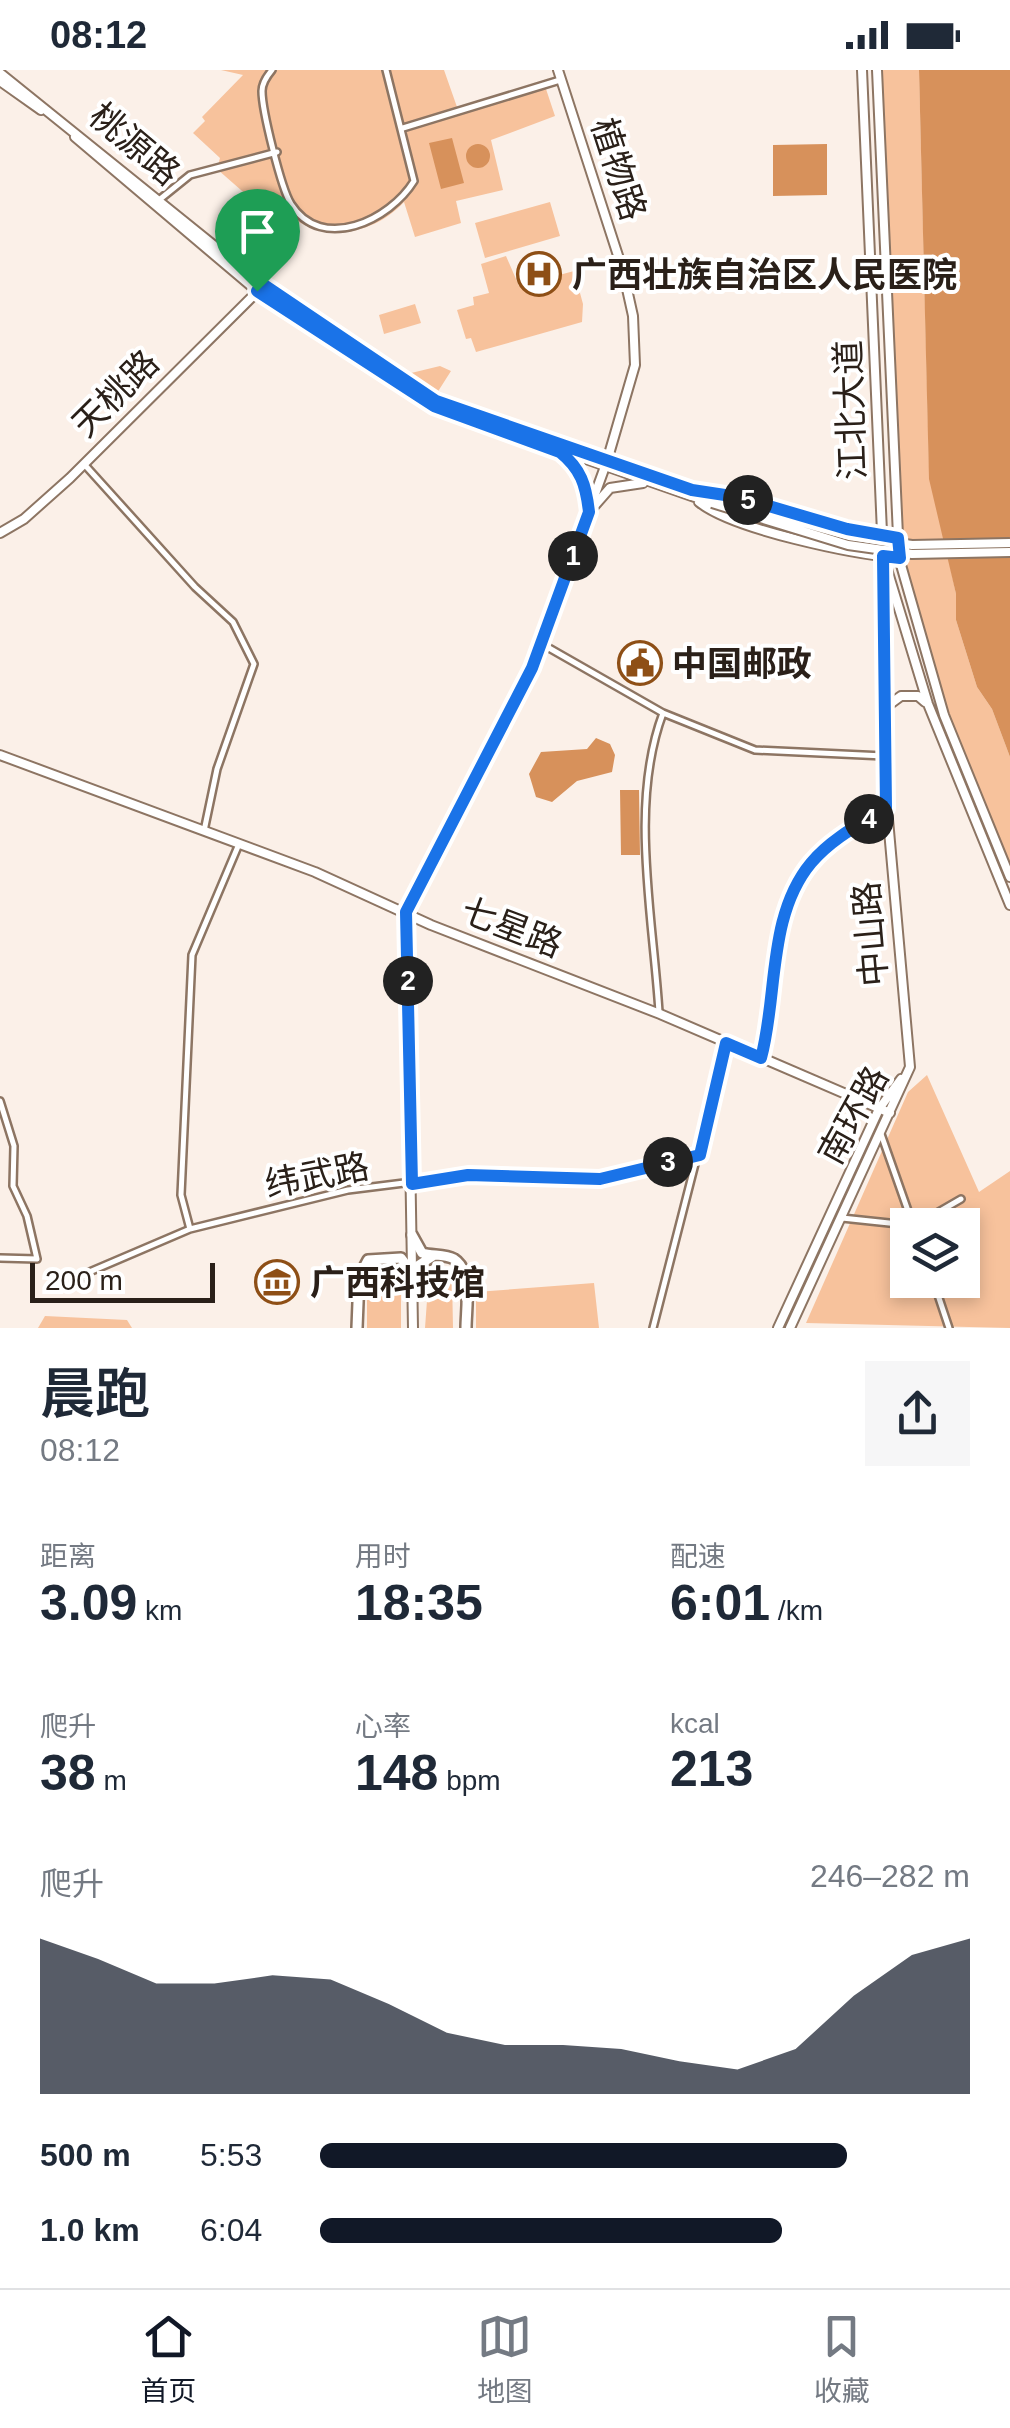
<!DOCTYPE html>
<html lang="zh">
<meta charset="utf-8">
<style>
body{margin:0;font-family:Arial,"Noto Sans SC",sans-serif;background:#f6f6f7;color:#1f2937;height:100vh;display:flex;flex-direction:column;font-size:38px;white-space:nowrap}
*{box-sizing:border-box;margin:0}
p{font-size:32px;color:#747a83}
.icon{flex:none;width:55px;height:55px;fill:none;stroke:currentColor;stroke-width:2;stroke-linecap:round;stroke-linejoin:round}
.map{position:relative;height:1258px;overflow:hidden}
.details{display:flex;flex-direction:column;background:#fff;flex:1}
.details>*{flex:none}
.fabs{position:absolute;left:890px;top:1138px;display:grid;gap:20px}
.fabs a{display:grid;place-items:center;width:90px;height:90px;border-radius:0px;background:#fff;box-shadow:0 5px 15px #0003;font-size:50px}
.scale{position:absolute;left:30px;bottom:25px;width:185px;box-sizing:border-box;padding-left:10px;border:5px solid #2a2019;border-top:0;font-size:28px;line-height:35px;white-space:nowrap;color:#2a2019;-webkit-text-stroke:8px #fff;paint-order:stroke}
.pin{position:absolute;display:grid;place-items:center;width:85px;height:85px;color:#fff;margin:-102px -42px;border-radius:50% 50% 50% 0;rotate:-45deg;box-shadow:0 0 10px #0007}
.pin .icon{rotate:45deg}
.km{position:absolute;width:50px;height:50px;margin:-25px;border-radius:50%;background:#222;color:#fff;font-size:28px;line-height:50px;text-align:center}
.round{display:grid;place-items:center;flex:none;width:105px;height:105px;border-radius:0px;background:#f6f6f7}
.summary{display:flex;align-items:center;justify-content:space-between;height:170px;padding:0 40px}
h1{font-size:55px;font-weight:600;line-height:75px}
.figures{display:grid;grid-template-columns:repeat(3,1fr);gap:15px;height:170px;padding:10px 40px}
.figures div{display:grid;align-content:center}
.figures b{font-size:50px;font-weight:600}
.figures small{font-size:28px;font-weight:400}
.figures p{font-size:28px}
.chart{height:280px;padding:20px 40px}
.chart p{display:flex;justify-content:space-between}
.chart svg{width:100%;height:180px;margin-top:10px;fill:#111827;opacity:.7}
ul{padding:0 40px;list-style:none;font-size:32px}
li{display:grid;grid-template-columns:160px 120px 1fr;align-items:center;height:75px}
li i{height:25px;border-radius:12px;background:#111827}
.status{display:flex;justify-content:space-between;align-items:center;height:70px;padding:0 50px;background:#fff;direction:ltr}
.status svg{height:28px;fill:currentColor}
.tab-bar{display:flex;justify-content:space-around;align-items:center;height:140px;border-top:2px solid #e0e1e3;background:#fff;font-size:28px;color:#747a83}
.tab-bar a{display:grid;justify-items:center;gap:5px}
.tab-bar .active{color:#111827}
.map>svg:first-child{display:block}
</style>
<div class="status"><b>08:12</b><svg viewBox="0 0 49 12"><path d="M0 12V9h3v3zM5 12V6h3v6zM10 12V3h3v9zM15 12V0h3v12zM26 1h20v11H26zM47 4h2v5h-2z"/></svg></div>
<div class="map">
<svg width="1010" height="1258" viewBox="0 0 1010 1258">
<rect width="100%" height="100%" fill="#fbf0e8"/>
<path fill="#f7c29c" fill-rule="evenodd" d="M221 0H444L457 37 544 13 555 46 491 70 503 120 456 131 461 153 415 167 404 132C375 163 328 174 291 147L285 129 258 135 217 99 220 88 193 63 205 51 202 47 243 5Z
M877 0H919L929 396 956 524V550L977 617 992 639 1010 687V807L944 646 899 488Z
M550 132 560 166 485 188 475 153Z
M506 186 519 216 574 201 583 234 582 252 476 282 471 268 466 269 457 240 474 235 473 227 489 223 481 194Z
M415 234 421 253 384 264 379 245Z
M440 296 451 301 437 323 407 304Z
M927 1005 979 1122 1010 1101V1258L806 1253 908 1022ZM908 1155H962V1210H908Z
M393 1198 401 1201V1258H367V1213Z
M436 1201 452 1208 453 1258H425L429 1203Z
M594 1213 599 1258H476V1222Z
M45 1246 127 1250 132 1258H38Z"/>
<path fill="#d7915b" d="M919 0H1010V687L992 639 977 617 956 550V524L929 409Z
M452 68 464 113 441 119 429 73Z
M827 74V125L773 126V75Z
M466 86a12 12 0 1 1 24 0a12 12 0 1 1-24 0Z
M596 668 610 674 615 685 612 702 577 711 552 732 536 727 529 704 541 682 587 679Z
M620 720H639L640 785H621Z"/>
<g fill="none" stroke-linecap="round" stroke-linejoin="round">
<g stroke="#8d7563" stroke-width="10">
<path id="street" d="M272 0C267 6 262 13 262 21 262 40 281 118 291 134 322 183 390 150 414 111L386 0
M403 58 560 10
M159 130 190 105 277 82
M84 394 195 517 233 552 254 594 217 699 204 761
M542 574 663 643 755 680 884 686
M659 942C653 846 629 734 663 643
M762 987C779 925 767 845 811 792 831 768 860 754 887 738
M0 1031 14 1076 13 1116 27 1146 37 1189 0 1188
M881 1064 913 1155
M842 1148 908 1155
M916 1155 961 1129
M190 1159 181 1125 192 885 239 774
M933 1210 949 1258
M80 1213V1206L190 1159 348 1120 468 1105 599 1109 699 1085
M653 1258 726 973"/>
</g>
<g stroke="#8d7563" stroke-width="12">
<path id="secondary" d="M0 463 24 449 70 408 262 217
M0 685 315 802 431 855 660 944 890 1043
M413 1258 406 842 532 598 607 391 635 295 633 246 623 201 558 0
M778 1258 879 1039 901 1009
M790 1258 910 997 887 738 883 491"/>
</g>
<g stroke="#8d7563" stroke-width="12">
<path id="primary" d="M862 0 883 486 928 634 1010 835
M877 0 899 488 944 645 1010 807
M0 3 263 215 436 331 713 427
M0 11 41 40
M75 67 257 221 423 329
M440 338 712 433
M567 388 581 406 589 442
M708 421 897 468
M699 432C734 460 853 484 899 488
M589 442 610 418 643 413
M882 640 901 626H918L925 632"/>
</g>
<g stroke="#8d7563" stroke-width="14">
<path id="highway" d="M412 1165 422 1183C432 1186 445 1184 454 1189 473 1201 466 1238 466 1258
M412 1210 419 1195 433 1186
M357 1258 359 1207 368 1190 401 1188 412 1203"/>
</g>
<use href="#street" stroke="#fff" stroke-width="5"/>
<use href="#secondary" stroke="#fff" stroke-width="8"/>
<use href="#primary" stroke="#fff" stroke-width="8"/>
<use href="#highway" stroke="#fff" stroke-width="9"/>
<g stroke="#8d7563" stroke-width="12" stroke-linecap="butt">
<path id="primary-bridge" d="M713 427 849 466 912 475 1010 473
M712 433 848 475 912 484 1010 482"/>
</g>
<use href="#primary-bridge" stroke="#fff" stroke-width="8"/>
</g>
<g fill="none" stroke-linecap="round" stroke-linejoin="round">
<g stroke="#fff" stroke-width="20">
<path id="route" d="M264 215 436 331 692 420 738 427 847 459 898 468 900 488 883 486 886 738C860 754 831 769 811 793 767 846 778 926 761 988L726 973 700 1085 600 1109 468 1105 412 1114 406 842 532 598 589 442C586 415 581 399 560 382L434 336 257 221Z"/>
</g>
<use href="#route" stroke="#1a73e8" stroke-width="12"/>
</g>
<defs>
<g id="hospital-ring" transform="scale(2.25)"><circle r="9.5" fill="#fff" stroke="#8e4f16" stroke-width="1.5"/><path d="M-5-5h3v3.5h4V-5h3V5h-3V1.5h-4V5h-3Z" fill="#8e4f16"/></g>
<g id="civic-ring" transform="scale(2.25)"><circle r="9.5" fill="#fff" stroke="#8e4f16" stroke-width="1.5"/><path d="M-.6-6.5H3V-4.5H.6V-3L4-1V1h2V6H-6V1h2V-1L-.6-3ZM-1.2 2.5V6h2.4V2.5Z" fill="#8e4f16"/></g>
<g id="museum-ring" transform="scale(2.25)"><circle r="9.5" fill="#fff" stroke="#8e4f16" stroke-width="1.5"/><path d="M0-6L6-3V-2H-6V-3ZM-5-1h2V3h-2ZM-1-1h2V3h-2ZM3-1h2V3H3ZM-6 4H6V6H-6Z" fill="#8e4f16"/></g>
</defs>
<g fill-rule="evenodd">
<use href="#hospital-ring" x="539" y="204"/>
<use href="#civic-ring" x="640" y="593"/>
<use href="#museum-ring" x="277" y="1212"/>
</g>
<g text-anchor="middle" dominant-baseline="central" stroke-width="8" stroke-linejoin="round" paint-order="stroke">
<g font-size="35" fill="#2a2019" stroke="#fff">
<text transform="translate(135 74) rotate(40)">桃源路</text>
<text transform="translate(619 99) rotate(72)">植物路</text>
<text transform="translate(115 323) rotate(-45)">天桃路</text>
<text transform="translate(850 340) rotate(-92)">江北大道</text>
<text transform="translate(512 857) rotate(21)">七星路</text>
<text transform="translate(870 864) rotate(-95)">中山路</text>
<text transform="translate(853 1045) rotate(-61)">南环路</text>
<text transform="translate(317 1105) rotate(-11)">纬武路</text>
</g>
<g font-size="35" font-weight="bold" fill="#2a2019" stroke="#fff" text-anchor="start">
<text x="572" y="204">广西壮族自治区人民医院</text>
<text x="672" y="593">中国邮政</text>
<text x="310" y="1212">广西科技馆</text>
</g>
</g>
</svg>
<div class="fabs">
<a><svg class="icon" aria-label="layers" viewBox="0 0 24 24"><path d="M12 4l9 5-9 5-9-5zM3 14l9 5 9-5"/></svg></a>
</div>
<div class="scale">200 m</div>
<div class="pin" style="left:257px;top:221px;background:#1e9e55"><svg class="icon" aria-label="arrive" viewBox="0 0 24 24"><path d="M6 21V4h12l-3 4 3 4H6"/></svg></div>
<b class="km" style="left:573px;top:486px">1</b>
<b class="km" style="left:408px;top:911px">2</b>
<b class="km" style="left:668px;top:1092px">3</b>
<b class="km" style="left:869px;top:749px">4</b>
<b class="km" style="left:748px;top:430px">5</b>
</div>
<section class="details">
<div class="summary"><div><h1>晨跑</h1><p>08:12</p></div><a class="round"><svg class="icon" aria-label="share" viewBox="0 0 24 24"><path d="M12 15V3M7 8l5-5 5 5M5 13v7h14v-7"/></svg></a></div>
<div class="figures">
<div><p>距离</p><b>3.09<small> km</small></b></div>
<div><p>用时</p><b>18:35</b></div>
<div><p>配速</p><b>6:01<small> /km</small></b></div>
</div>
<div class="figures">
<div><p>爬升</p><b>38<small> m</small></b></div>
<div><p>心率</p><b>148<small> bpm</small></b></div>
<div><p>kcal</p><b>213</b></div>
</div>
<div class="chart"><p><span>爬升</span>246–282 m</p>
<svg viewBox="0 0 160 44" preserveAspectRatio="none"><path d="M0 44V6L10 11L20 17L30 17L40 15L50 16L60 22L70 29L80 32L90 32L100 33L110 36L120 38L130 33L140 20L150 10L160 6V44z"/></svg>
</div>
<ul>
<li><b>500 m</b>5:53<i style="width:81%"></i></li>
<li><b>1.0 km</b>6:04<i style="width:71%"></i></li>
</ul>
</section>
<nav class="tab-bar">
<a class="active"><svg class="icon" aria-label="home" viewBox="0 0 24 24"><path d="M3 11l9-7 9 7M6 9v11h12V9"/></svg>首页</a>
<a><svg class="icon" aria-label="map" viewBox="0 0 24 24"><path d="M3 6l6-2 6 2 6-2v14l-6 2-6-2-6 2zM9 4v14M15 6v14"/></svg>地图</a>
<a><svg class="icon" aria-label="saved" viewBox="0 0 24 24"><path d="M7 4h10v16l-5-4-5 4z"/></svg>收藏</a>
</nav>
